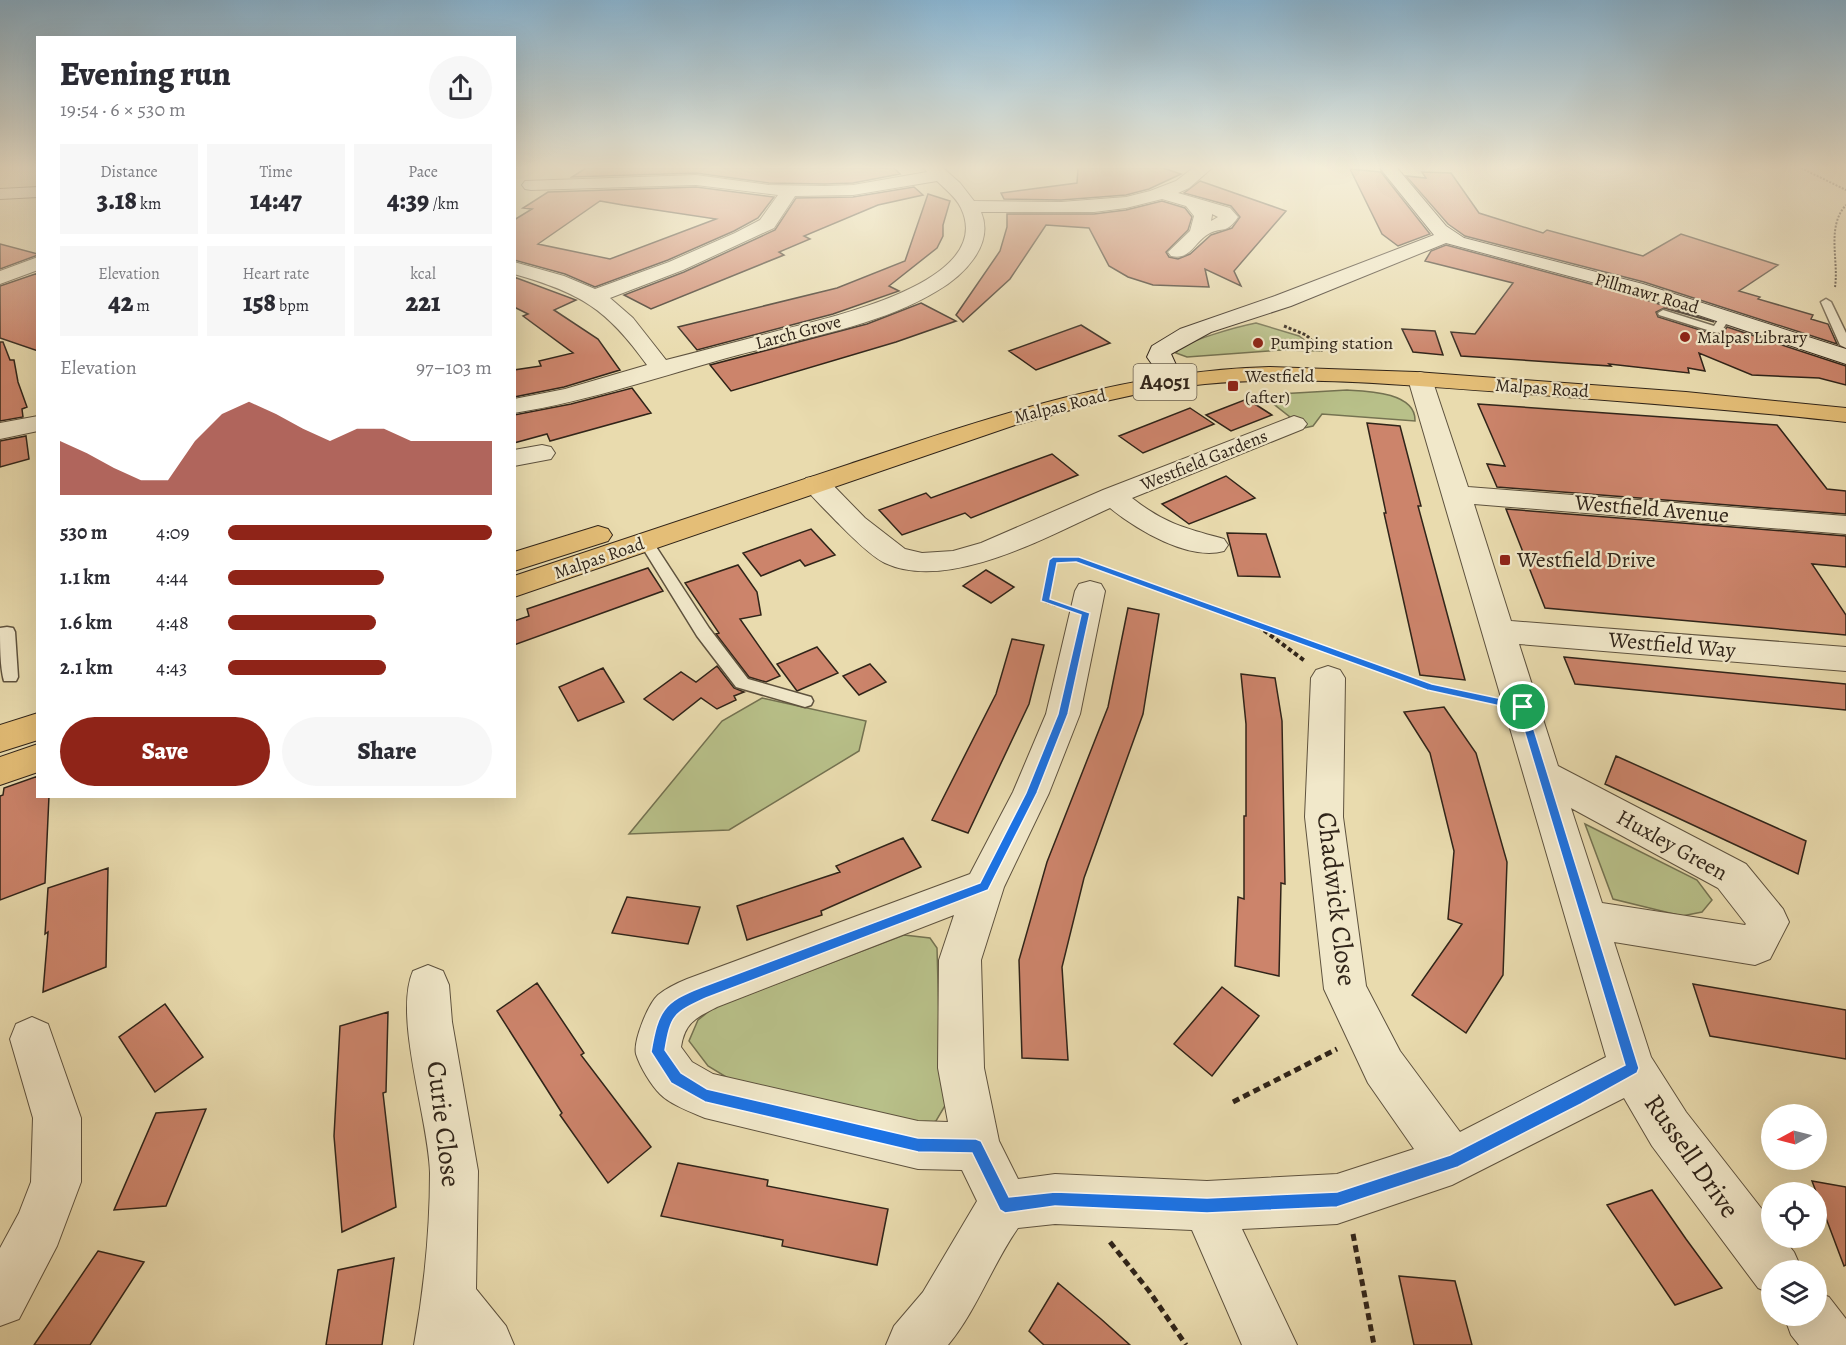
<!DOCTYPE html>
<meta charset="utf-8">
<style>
body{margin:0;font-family:Alegreya,serif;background:#f7f7f7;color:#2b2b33;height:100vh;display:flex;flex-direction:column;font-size:22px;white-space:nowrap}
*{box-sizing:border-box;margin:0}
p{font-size:20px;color:#7c7c81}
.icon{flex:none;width:33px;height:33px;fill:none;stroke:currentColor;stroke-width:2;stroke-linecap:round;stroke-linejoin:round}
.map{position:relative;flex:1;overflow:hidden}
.drawer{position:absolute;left:36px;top:36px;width:480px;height:762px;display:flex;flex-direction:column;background:#fff;border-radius:0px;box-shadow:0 6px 24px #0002}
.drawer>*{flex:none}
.needle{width:39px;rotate:263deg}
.controls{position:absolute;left:1761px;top:1104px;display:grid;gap:12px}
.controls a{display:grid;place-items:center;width:66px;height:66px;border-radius:50%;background:#fff;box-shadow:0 6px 24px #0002;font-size:30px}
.pin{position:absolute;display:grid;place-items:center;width:51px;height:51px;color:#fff;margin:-26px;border:3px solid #fff;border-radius:50%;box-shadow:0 2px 6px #0007}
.round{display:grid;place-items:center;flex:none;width:63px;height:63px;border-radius:32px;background:#f7f7f7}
.summary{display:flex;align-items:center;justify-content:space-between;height:102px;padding:0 24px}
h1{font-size:33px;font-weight:800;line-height:45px}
.stats{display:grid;grid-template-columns:repeat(3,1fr);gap:9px;height:102px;padding:6px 24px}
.stats div{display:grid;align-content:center;border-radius:0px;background:#f7f7f7;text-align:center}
.stats b{font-size:26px;font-weight:800}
.stats small{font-size:16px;font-weight:400}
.stats p{font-size:16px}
.chart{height:168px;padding:12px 24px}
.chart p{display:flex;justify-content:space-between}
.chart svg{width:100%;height:108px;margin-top:6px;fill:#8f2418;opacity:.7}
.cta{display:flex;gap:12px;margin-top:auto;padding:12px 24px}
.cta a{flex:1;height:69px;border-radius:36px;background:#8f2418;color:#fff;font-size:24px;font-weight:800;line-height:69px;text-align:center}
.cta a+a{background:#f7f7f7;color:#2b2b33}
ul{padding:0 24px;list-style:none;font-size:20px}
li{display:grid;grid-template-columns:96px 72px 1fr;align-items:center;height:45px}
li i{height:15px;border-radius:8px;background:#8f2418}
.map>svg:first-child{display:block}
</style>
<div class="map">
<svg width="1846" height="1345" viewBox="0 0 1846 1345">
<rect width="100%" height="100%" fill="#e9dbae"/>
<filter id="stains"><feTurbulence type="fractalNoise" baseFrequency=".00333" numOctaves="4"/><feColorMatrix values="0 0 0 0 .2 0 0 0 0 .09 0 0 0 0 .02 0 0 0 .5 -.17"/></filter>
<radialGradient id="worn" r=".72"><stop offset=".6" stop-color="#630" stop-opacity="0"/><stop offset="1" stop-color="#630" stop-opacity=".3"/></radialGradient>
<path fill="#b8c089" stroke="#747251" stroke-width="1.5" d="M1256 323 1299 336 1319 351 1281 350 1187 357 1176 353C1182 341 1241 326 1256 323Z
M1347 390C1366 391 1416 392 1415 421L1322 414 1313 426 1304 428 1262 395Z
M762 698 866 721 859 751 729 830 629 834 722 721Z
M1585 824 1697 880 1712 900 1702 912 1682 916 1613 899Z
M904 935 930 938 937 948 939 1020 946 1104 936 1121 922 1127 736 1083 708 1066 689 1041 698 1020 713 1008Z"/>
<path fill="#cc846b" stroke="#302419" stroke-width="1.5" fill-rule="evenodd" d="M586 168H894L900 174 853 183 825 184 769 183 696 173 572 177Z
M1078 168H1163L1181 174 1149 189 1126 195 1061 200 1004 199 1001 193 1077 183Z
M1350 169 1381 172 1430 234 1398 246 1382 234Z
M1422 172 1451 173 1479 213 1543 233 1547 230 1643 256 1681 234 1778 265 1739 291 1760 297 1758 299 1813 315 1811 319 1828 324 1837 344 1644 282 1465 236 1448 224 1406 176 1426 178Z
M1200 181 1286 211 1234 271 1241 286 1205 269 1209 287 1153 285 1128 277 1109 266 1089 228 1046 225 1010 279 963 322 956 315 1000 251 1007 227V214H1094L1126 210 1162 201 1185 208 1192 217 1188 230 1166 252 1169 257 1178 259 1190 254 1211 235 1232 228 1240 217 1231 206 1184 193Z
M696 187 774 197 758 218 734 231 668 260 595 287 565 274 514 260V220L532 209 523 208 548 192ZM600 201 623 205 716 219 610 259 538 244Z
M914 187 923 195 878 205 804 236 810 239 779 252 784 255 651 309 624 295 684 272 775 230 796 198 853 197Z
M928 194 950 201 943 225V236L937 248 889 286 899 291 833 314 697 350 678 327 837 288 905 261Z
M0 244 38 254V255L0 269Z
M1446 245 1628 294 1714 322 1664 308 1656 312 1658 317 1716 335 1723 333 1727 327 1846 366V385L1819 378 1752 375 1699 353 1705 371 1688 368 1689 373 1609 364 1611 366 1461 356 1451 332 1475 334 1513 283 1425 261 1431 251Z
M38 273V351L0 338V286Z
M514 277 576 300 554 310 598 339 620 370 564 387 514 397V370L541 366 539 361 573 353 523 316 528 314 514 307Z
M921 303 956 321 896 342 731 391 710 365 867 324Z
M1081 325 1110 343 1036 370 1009 351Z
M1402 329 1435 331 1443 355 1413 352Z
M0 342H3L10 360H14L18 382 27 407 22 409 23 417 0 421Z
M632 388 651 413 550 441 547 434 514 443V415L571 404Z
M1247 399 1272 415 1231 431 1206 415Z
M1478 404 1777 425 1827 489 1846 491V514L1497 487 1487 464 1505 466Z
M1190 408 1214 424 1143 453 1119 436Z
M1367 423 1400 426 1421 506H1418L1465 680 1420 675 1384 513H1386Z
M26 436 29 459 0 467V441Z
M1052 454 1078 475 971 518 965 513 902 535 879 510 926 493 931 498Z
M1226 476 1255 498 1189 524 1162 504Z
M1506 509 1846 536V567L1812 564 1846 615V635L1545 608Z
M811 529 835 555 805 566 800 560 761 576 743 553Z
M1227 533 1266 534 1280 577 1238 576Z
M738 565 757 592 761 615 740 619 780 676 766 682 749 677 716 634 719 633 685 583Z
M648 568 663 591 514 645V621L529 616 527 609Z
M986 570 1014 587 991 603 963 586Z
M1128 608 1159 614 1143 714 1084 878 1062 967 1068 1060 1022 1058 1019 960 1047 862 1108 707Z
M1012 639 1044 645 1029 704 968 833 932 820 996 694Z
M817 647 838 673 797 691 777 664Z
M1564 657 1846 684V710L1575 684Z
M870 664 886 682 859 695 843 676Z
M717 666 734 688 744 692 734 696 736 700 717 709 701 698 673 720 644 699 681 672 696 682Z
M603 668 624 702 578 721 559 687Z
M1241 674 1275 678 1282 721 1285 884 1281 883 1279 976 1235 966 1238 897 1244 899V816H1246V724Z
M1444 707 1476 753 1507 862 1503 975 1466 1033 1412 995 1462 924 1448 919 1454 851 1430 753 1404 712Z
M1616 756 1806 841 1798 874 1605 784Z
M38 776V796H49L45 883 0 900V796L3 795 4 788Z
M903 838 921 867 821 911 822 915 747 940 737 906 840 872 836 866Z
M108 868 106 967 43 992 48 932 45 934 48 888Z
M627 897 700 907 688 944 612 933Z
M537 983 584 1053 581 1055 651 1147 608 1183 560 1115 562 1113 497 1011Z
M1693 984 1846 1010V1059L1710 1036Z
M1222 987 1259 1016 1212 1076 1174 1044Z
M165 1004 203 1057 155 1092 119 1037Z
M388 1012 386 1092 383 1093 396 1207 342 1232 334 1136 340 1026Z
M206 1109 166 1206 114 1210 156 1113Z
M678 1163 768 1180 767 1186 888 1209 877 1265 782 1246 783 1240 661 1216Z
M1812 1181 1846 1187V1265L1844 1266Z
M1652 1190 1686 1239 1722 1288 1675 1305 1607 1205Z
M98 1251 144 1262 90 1345H34Z
M394 1258 382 1345H326L338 1270Z
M1399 1276 1455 1281 1472 1345H1414Z
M1058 1283 1101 1319 1130 1345H1044L1029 1331Z"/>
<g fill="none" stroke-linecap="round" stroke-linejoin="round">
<g stroke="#5e523e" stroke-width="3">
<path id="lane" d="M1826 299 1831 302 1846 333V348L1840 345 1821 302Z
M1663 310 1714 326 1722 314 1726 313 1731 316 1721 332 1717 333 1659 315 1658 313Z
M646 537 651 539 709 628 748 679 811 697 813 701 811 705 805 707 736 687 697 636 639 542Z
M7 627 13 628 15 632 18 677 16 681H4C0 668 0 643 0 628Z"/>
</g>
<g stroke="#5e523e" stroke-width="2">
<path id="street" d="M924 168H943L960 183 974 201 1061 202 1126 197 1150 191 1176 181 1193 168H1212L1189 188 1178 193 1230 208 1238 217C1227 234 1222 227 1210 233 1195 240 1191 261 1171 256L1168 252 1190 231 1194 216 1186 206 1162 199 1126 208 1094 212H981C995 245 963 276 937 291 880 326 802 338 738 355 664 375 590 401 514 413V399L565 389 647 365C607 309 581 293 514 274V262L564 276 595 289 669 262 735 233 760 220 778 195 696 185 531 190 525 189 522 185 525 181 696 175 769 185 825 186 853 185 927 172ZM937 181C945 189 956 197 961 208 997 283 826 318 781 330 743 340 705 350 666 360L633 318 610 298 683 270 774 228 795 196 853 195ZM1212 214 1218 217 1211 221 1212 215Z
M38 187V197L0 199V189Z
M38 257V270L0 284V271Z
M1420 372 1428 374 1432 379 1468 487 1846 516V534L1474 504 1511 621 1846 647V671L1519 644 1558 766 1746 864 1783 909 1789 922 1770 959 1755 965 1614 942 1651 1057 1686 1112 1772 1222V1238H1783L1794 1252 1802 1270H1772V1294L1758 1288 1652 1146 1624 1098 1452 1185 1337 1224 1242 1229 1297 1345H1242L1192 1230 1055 1224 1018 1228C992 1265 977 1310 948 1345H886L894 1326 923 1292 977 1201 962 1170 918 1169 705 1118C691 1112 671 1105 660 1094 651 1085 640 1067 636 1054 633 1041 648 1004 658 995 667 988 677 983 687 979L970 874 1013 792 1046 714 1075 591 1079 584 1090 581 1101 584 1105 591 1080 714 1049 793 1004 887 981 960 984 1068 999 1141 1018 1179 1055 1174 1207 1181 1337 1174 1414 1149 1368 1083 1324 989 1305 817 1311 678 1316 670 1328 666 1340 670 1345 678 1343 817 1366 986 1400 1051 1460 1132 1606 1057 1408 379 1412 374ZM1571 808 1718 888 1746 924 1745 925 1602 903ZM954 915 939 960 938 1068 948 1122 918 1121 713 1074 692 1062 681 1047C685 1022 696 1018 717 1007Z
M38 416V431L0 439V423Z
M1294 416 1303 419 1307 424 1303 429 1132 498C1165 524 1185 528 1224 539L1228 545 1224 551C1189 561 1137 530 1110 508 1052 534 949 593 885 563 870 556 848 533 836 521 825 509 812 498 802 484L806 478 816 476 826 478 865 518 905 549 922 553 953 551 981 543 1103 490Z
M542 445 551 447 555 453 551 459 514 466V450Z
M428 965 443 971 449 985 452 1022 478 1171 476 1289 506 1326 514 1345H414C424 1289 430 1230 430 1173 429 1120 393 1017 413 971Z
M32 1017 48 1024 81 1118V1182L57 1246 19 1319 0 1326V1248L19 1213 31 1182 33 1118 10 1039 16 1024Z
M1816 1292 1829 1297 1846 1319V1345H1799L1791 1335 1784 1316H1816Z"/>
</g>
<g stroke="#302419" stroke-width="2">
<path id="secondary" d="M1380 168H1397L1446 226 1464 238 1643 284 1846 349V364L1629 292 1446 243 1291 306 1211 332 1171 354 1176 365 1172 370 1164 372 1156 370 1147 357 1152 346 1180 329 1275 296 1434 235Z"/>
</g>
<g stroke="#302419" stroke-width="2">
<path id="primary" d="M1269 367 1416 372 1686 392 1846 408V422C1732 409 1618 401 1503 392 1404 385 1304 375 1205 384 1140 390 1077 408 1015 425L514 597V576C626 539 738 501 850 464 988 418 1123 371 1269 367Z
M598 526 608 529 612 535 608 541 514 571V552Z
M38 713V740L0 752V725Z
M38 744V772L0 785V757Z"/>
</g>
<path stroke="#302419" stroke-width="2" stroke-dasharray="2 1.5" stroke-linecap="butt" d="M1801 168 1846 190
M1835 287C1839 260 1826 227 1846 205"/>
<path stroke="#302419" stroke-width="3" stroke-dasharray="3 2" stroke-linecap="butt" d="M1284 326 1306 335 1323 351"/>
<path stroke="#302419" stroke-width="4" stroke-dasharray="4.5 3" stroke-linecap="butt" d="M1108 570 1329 651
M1057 605 1045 601 1053 560 1076 559 1093 565
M1258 626 1305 661
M1351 658 1430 688 1487 699"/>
<path stroke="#302419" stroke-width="5" stroke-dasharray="7 4.5" stroke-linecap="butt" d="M1233 1102 1337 1049
M1353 1234 1374 1345
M1110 1242 1149 1291 1186 1345"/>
<use href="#lane" fill="#f1e8ca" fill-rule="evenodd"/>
<use href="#street" fill="#f1e8ca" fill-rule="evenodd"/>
<use href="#secondary" fill="#f1e8ca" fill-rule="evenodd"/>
<use href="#primary" fill="#e4be77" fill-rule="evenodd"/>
</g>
<linearGradient id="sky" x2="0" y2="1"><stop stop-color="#89b6d4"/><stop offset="0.47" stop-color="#f5efdb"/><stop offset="1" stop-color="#f5efdb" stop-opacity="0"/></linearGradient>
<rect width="1846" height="356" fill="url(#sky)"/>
<path fill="#1a73e8" stroke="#fff" stroke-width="1.5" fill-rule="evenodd" d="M1053 557H1079L1432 684 1526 704 1639 1068 1637 1073 1581 1104 1458 1167 1337 1207 1207 1213 1055 1206 1005 1213 1000 1210 972 1153 918 1152 705 1102 671 1083 651 1052C658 1011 663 1002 702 987L980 883 1026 793 1058 714 1081 615 1041 601 1049 560ZM1076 562 1427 690 1518 710 1625 1065 1450 1155 1337 1192 1207 1198 1055 1192 1009 1197 981 1141 976 1139 918 1138 707 1089 681 1073 665 1050C671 1014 674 1013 706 998L988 890 1037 793 1068 714 1090 613 1050 599 1057 563Z"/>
<g fill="#8f2418" stroke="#f1e8ca" stroke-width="2">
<circle cx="1685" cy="337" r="6"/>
<circle cx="1258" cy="343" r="6"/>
<rect x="1227" y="380" width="12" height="12" rx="3"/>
<rect x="1499" y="554" width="12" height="12" rx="3"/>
</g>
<g text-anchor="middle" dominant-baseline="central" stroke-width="4.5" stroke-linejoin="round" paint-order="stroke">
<g font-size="18" fill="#302419" stroke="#f1e8ca">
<text transform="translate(1647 293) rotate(16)">Pillmawr Road</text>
<text transform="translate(798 332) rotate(-15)">Larch Grove</text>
<text transform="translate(1542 388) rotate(4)">Malpas Road</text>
<text transform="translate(1060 406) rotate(-14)">Malpas Road</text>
<text transform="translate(1204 460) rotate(-22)">Westfield Gardens</text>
<text transform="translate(599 558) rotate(-19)">Malpas Road</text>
</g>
<g font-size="18" fill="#302419" stroke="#f1e8ca" text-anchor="start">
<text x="1697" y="337">Malpas Library</text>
<text x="1270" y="343">Pumping station</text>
<text x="1245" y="376">Westfield<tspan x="1245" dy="21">(after)</tspan></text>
</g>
<rect fill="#f1e8ca" stroke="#6a5f4e" stroke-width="1.5" x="1133.5" y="364" width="63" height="36" rx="4.5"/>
<g font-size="21" font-weight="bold" fill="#302419">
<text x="1165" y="382">A4051</text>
</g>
<g font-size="22" fill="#302419" stroke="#f1e8ca">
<text transform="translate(1652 509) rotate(5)">Westfield Avenue</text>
<text transform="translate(1672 645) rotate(5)">Westfield Way</text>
<text transform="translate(1672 845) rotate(29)">Huxley Green</text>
</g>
<g font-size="22" fill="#302419" stroke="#f1e8ca" text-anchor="start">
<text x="1517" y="560">Westfield Drive</text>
</g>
<g font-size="27" fill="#302419" stroke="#f1e8ca">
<text transform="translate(1337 899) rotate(83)">Chadwick Close</text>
<text transform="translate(444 1124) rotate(83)">Curie Close</text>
<text transform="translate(1692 1156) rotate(55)">Russell Drive</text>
</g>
</g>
<rect width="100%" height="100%" filter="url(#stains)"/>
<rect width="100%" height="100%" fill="url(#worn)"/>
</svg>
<div class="controls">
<a><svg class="needle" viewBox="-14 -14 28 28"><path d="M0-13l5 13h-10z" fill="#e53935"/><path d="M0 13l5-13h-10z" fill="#7c7c81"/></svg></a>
<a><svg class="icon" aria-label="locate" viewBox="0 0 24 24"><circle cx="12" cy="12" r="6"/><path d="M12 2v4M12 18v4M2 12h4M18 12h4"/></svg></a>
<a><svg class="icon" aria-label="layers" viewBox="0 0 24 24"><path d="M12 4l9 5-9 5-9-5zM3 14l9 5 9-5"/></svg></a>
</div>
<div class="pin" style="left:1523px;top:707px;background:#1e9e55"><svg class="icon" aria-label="arrive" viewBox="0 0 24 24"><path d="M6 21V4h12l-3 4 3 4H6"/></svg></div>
<section class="drawer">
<div class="summary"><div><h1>Evening run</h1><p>19:54 · 6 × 530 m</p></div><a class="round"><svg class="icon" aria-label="share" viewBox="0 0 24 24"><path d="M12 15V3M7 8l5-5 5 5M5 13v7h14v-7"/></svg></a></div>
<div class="stats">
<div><p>Distance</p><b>3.18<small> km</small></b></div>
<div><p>Time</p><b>14:47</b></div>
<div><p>Pace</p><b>4:39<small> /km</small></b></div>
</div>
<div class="stats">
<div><p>Elevation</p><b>42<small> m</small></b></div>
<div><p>Heart rate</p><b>158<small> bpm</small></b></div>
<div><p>kcal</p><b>221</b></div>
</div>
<div class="chart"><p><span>Elevation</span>97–103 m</p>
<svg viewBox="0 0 160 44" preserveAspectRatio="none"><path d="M0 44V22L10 27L20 33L30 38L40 38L50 22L60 11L70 6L80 11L90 17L100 22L110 17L120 17L130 22L140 22L150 22L160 22V44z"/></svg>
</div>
<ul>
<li><b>530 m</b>4:09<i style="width:100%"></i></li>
<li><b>1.1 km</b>4:44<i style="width:59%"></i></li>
<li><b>1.6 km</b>4:48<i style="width:56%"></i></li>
<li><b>2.1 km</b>4:43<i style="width:60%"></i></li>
</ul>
<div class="cta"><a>Save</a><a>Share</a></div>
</section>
</div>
